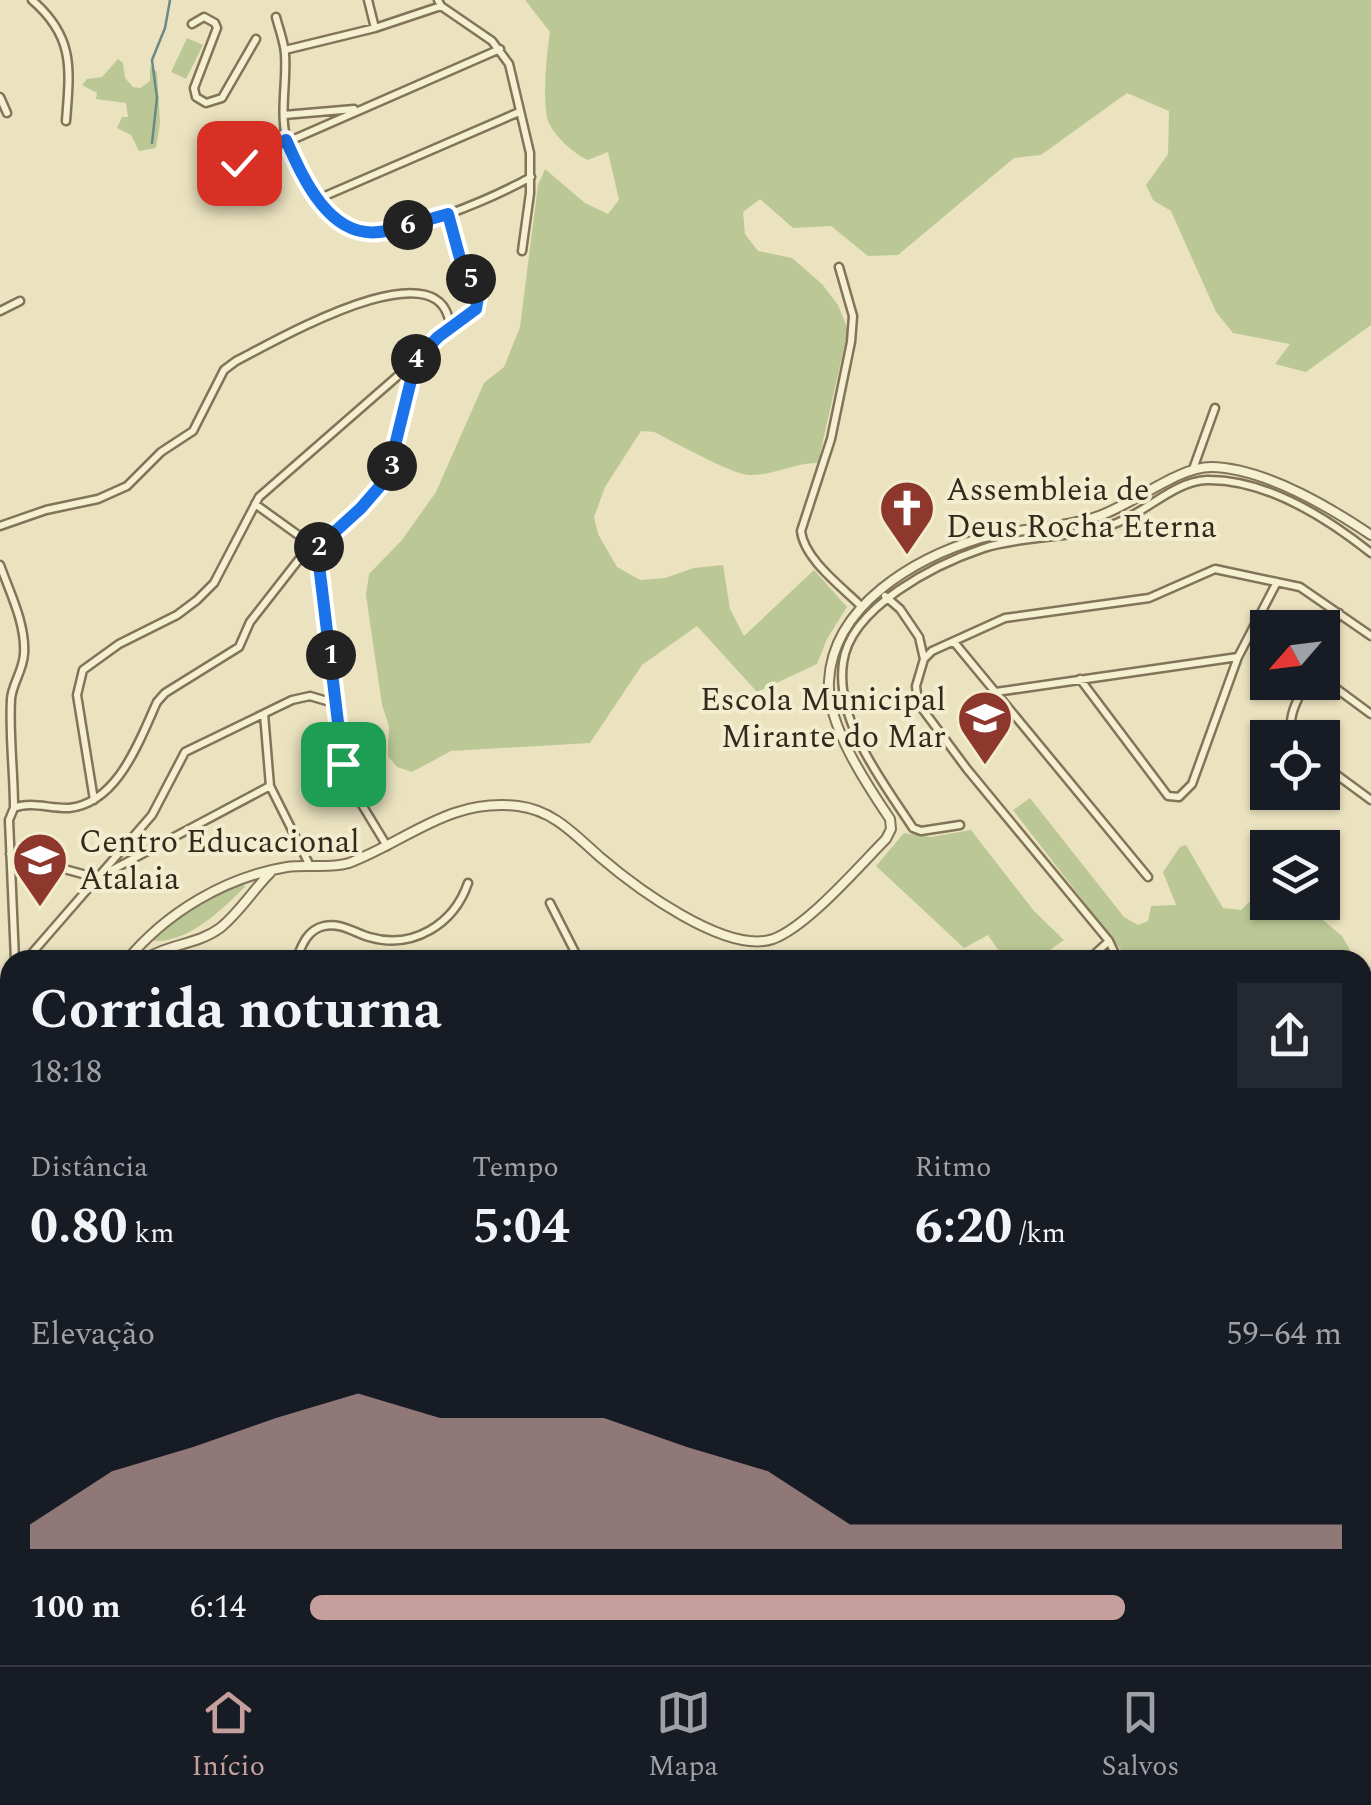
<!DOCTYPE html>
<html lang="pt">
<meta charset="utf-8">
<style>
body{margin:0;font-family:Spectral,serif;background:#242831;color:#f1f3f6;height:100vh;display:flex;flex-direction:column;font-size:38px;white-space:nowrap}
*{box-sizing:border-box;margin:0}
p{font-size:32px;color:#9ea1a6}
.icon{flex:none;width:55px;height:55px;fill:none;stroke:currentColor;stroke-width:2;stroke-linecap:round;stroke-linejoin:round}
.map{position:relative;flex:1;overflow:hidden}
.panel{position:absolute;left:0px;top:950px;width:1372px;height:715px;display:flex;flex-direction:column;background:#171b24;border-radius:30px 30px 0 0;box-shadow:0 2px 8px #0004}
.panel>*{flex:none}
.needle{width:65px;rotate:242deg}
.controls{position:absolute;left:1250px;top:610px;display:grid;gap:20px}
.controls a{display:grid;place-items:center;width:90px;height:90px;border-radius:0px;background:#171b24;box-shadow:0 2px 8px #0004;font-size:50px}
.pin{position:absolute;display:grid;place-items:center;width:85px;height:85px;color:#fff;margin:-42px;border-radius:20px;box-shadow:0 5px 15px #0006}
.km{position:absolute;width:50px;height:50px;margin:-25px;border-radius:50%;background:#222;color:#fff;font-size:28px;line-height:50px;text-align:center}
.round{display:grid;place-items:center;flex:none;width:105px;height:105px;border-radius:0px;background:#242831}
.headline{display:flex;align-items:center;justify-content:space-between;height:170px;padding:0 30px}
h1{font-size:55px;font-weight:700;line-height:75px}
.stats{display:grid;grid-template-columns:repeat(3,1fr);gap:15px;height:170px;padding:10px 30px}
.stats div{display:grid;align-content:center}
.stats b{font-size:50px;font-weight:700}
.stats small{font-size:28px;font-weight:400}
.stats p{font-size:28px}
.chart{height:280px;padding:20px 30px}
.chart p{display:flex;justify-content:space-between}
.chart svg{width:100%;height:180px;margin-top:10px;fill:#c49f9c;opacity:.7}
ul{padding:0 30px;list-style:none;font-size:32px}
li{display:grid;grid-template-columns:160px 120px 1fr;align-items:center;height:75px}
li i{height:25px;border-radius:12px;background:#c49f9c}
.tabs{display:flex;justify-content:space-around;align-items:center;height:140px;border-top:2px solid #363941;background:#171b24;font-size:28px;color:#9ea1a6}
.tabs a{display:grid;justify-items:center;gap:5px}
.tabs .active{color:#c49f9c}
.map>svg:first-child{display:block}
</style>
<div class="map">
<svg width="1371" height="1665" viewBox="0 0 1371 1665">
<rect width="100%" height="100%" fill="#ebe3c0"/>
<path fill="#bbc895" d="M525 0H1371V325L1306 372 1275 364 1290 344 1233 333 1216 312 1171 211 1153 200 1146 185 1168 154 1169 111 1127 93 1041 155 1014 158 898 255 868 256 831 226 793 228 760 199 743 212 745 234 758 251 792 258 822 284 838 305 848 330 818 463C794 463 772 476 748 475 729 473 675 442 654 432L641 431 605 487 594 517 598 534 617 567 640 580 665 578 694 568 723 565 730 609 744 636 814 570 847 607 827 639 817 664 757 692 697 626 642 665 590 743 451 751 412 772 397 767 388 756 389 726 382 705 366 595 369 574 402 540 436 492 484 383 504 367 520 327 538 185 545 169 585 203 608 214 619 200 608 152 588 160C574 154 554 136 548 121 542 102 547 52 550 32Z
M187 38 203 45 186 79 171 72Z
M118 59 123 63 125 78 133 87 140 88 150 81V66L157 72 160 123 156 148 139 151 131 135 117 128 122 117H128L126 103 96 99 97 93 82 85 87 79 102 77Z
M1030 798 1124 917 1138 925 1148 921 1151 906 1176 905 1163 872 1180 847 1186 845 1223 908 1241 910 1263 889 1267 890 1268 902 1303 903 1342 936 1356 960H1129L1013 810Z
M971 830 1034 911 1064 940 1036 960H1005L988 935 964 948 876 866 904 833 930 837Z
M244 882 245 887C221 910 190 942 154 941L153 937 174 919Z
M1363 963 1371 967V1665H1141L1130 1655H1362Z
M0 1476 10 1482V1563L0 1556Z
M513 1655H563V1665H514Z"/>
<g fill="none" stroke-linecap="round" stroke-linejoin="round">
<path stroke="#6b8a86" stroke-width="2.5" d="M152 143 157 98 152 60 165 28 170 0
M4 1447 10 1445"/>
<g stroke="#827459" stroke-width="11">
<path id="minor" d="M32 0C75 37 70 69 66 121
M368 0 375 28
M438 0 441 6 492 41 509 64 530 153V193L522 251
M276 17C279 29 284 41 285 54 287 81 280 110 286 138 292 166 327 225 358 232 398 240 495 197 531 177
M192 24 204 17 215 23 217 28 194 88 196 97 206 103 222 98 256 39
M285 50 375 28 441 6
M0 97 7 113
M284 115 354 109
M239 163 500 49
M318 199 519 112
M839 267 853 316 851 342 831 439 801 531C804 559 842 587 861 606
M0 311 20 301
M1193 469 1215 408
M255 504 312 545
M0 526 46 510 98 499 127 486 161 452 193 431 224 370 236 361C274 342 445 241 450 328
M317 548 343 764 350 785 387 846
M317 548 361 509 387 479 415 363
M0 565C10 593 26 624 24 654 23 671 12 684 11 699 9 735 14 772 14 808L9 820 15 960
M885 596 900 609 919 637 924 659 916 686 918 703 967 769 1109 941 1118 960
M954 642 1148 877
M1322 648 1339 613
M924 659 932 651 1005 618 1149 598 1215 569 1300 587 1371 636
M1322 678 1371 714
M1080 679 1168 796 1179 797 1192 784 1238 657 1277 582
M996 692 1238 657
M264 714 270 786 310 866
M1294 738C1285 718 1298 700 1306 682
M1322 764 1371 800
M94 800 77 695 83 670 119 644 177 615 197 600 214 583 259 497 416 360 437 337 476 309 478 297 456 248 448 214
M14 808C31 801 51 809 69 808 118 803 139 741 157 702L165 693 239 647 250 622 311 544
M960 825 921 831 913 828C883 782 835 722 843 663 850 607 936 564 984 548 1025 535 1071 539 1111 525 1144 515 1173 481 1207 480 1266 479 1327 518 1371 553
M10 854 97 878 270 786
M550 903 579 960
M26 960 152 815 185 752 292 700 310 696 337 704
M296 960C302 945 307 930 324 926 340 922 355 933 369 937 413 950 454 924 468 883
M1088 960 1109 941
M0 1265 10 1258
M0 1360 10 1363
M844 1655 846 1665
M967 1655 980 1665
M286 1665 291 1655
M497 1665 498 1655
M604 1665 606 1655
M645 1665 650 1655
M722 1665 727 1655
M796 1665 801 1655
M863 1665 867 1655
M941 1665 945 1655"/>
</g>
<g stroke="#827459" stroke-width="12">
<path id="tertiary" d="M127 960C166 913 225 877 287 867 308 864 328 869 349 863 409 840 449 798 518 806 553 810 575 835 600 857 635 887 726 955 773 939 808 926 859 866 886 839L891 829 890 819C867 785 826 724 829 681 833 605 915 558 981 538 1017 528 1057 529 1093 518 1131 507 1176 467 1211 467 1264 468 1328 506 1371 535
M144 960C167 944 197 945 220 928 239 913 253 890 270 873
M0 1123 10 1102"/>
</g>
<g stroke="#64553d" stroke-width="14">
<path id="secondary" d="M0 1463 10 1473"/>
</g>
<g stroke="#50422e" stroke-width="16">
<path id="motorway" d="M0 1575 10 1582
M0 1590 10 1597
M92 1655 106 1665
M115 1655 129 1665
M131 1655 139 1665"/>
</g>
<use href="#minor" stroke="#f6f0d3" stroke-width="6"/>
<use href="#tertiary" stroke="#f6f0d3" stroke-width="8"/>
<use href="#secondary" stroke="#f6f0d3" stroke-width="9"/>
<use href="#motorway" stroke="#d6ad55" stroke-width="11"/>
</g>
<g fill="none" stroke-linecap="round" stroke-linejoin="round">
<g stroke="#fff" stroke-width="20">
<path id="route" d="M239 163 286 140C303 178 329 238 379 232 402 229 425 220 448 214L461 262 478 297 476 309 438 337 416 360 387 478 361 508 317 548 343 764"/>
</g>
<use href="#route" stroke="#1a73e8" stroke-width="12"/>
</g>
<defs>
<g id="church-pin" transform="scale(2.875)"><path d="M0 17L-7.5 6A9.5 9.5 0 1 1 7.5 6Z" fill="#8e382d" stroke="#f3edcf"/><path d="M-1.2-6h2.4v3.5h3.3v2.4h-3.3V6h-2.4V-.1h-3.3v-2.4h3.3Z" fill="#fff"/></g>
<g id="school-pin" transform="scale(2.875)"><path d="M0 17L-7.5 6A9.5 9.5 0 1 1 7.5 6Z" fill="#8e382d" stroke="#f3edcf"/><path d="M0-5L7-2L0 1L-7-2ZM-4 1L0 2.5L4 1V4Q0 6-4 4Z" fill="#fff"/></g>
</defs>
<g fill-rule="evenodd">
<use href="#church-pin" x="907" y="508"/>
<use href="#school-pin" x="985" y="718"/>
<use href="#school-pin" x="40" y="860"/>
</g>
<g text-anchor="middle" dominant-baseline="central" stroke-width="8" stroke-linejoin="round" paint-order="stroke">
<g font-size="32" fill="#332a1d" stroke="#f3edcf" text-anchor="start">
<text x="946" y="490">Assembleia de<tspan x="946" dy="37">Deus Rocha Eterna</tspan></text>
<text x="946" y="700" text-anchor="end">Escola Municipal<tspan x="946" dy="37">Mirante do Mar</tspan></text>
<text x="79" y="842">Centro Educacional<tspan x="79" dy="37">Atalaia</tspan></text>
</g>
</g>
</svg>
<div class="controls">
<a><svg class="needle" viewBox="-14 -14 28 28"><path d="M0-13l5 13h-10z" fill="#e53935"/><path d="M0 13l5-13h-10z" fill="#9ea1a6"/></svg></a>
<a><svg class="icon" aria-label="locate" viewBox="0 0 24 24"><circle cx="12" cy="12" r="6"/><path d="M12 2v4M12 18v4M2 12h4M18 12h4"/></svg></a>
<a><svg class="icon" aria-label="layers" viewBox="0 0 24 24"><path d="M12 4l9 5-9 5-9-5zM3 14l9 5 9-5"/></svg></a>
</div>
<div class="pin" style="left:343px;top:764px;background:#1e9e55"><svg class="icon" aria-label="arrive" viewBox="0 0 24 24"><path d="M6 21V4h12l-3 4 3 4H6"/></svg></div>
<div class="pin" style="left:239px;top:163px;background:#d93025"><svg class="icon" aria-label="check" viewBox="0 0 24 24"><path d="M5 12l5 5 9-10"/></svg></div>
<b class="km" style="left:331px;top:655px">1</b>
<b class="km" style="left:319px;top:547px">2</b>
<b class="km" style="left:392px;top:466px">3</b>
<b class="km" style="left:416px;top:359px">4</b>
<b class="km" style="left:471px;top:279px">5</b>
<b class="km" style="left:408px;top:225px">6</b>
<section class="panel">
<div class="headline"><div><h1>Corrida noturna</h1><p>18:18</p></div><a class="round"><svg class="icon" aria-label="share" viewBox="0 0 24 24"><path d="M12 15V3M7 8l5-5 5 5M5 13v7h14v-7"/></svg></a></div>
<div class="stats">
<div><p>Distância</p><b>0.80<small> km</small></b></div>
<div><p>Tempo</p><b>5:04</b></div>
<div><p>Ritmo</p><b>6:20<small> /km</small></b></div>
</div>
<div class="chart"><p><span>Elevação</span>59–64 m</p>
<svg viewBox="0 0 160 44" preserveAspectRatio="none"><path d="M0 44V38L10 25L20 19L30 12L40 6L50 12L60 12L70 12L80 19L90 25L100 38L110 38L120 38L130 38L140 38L150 38L160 38V44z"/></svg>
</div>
<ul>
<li><b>100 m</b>6:14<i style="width:79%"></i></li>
</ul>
</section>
</div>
<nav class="tabs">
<a class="active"><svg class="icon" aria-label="home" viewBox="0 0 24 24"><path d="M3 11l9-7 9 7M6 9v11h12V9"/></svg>Início</a>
<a><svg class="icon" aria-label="map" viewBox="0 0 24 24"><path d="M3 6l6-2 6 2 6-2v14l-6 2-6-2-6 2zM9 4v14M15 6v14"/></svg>Mapa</a>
<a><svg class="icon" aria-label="saved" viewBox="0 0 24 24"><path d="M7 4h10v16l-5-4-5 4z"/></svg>Salvos</a>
</nav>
